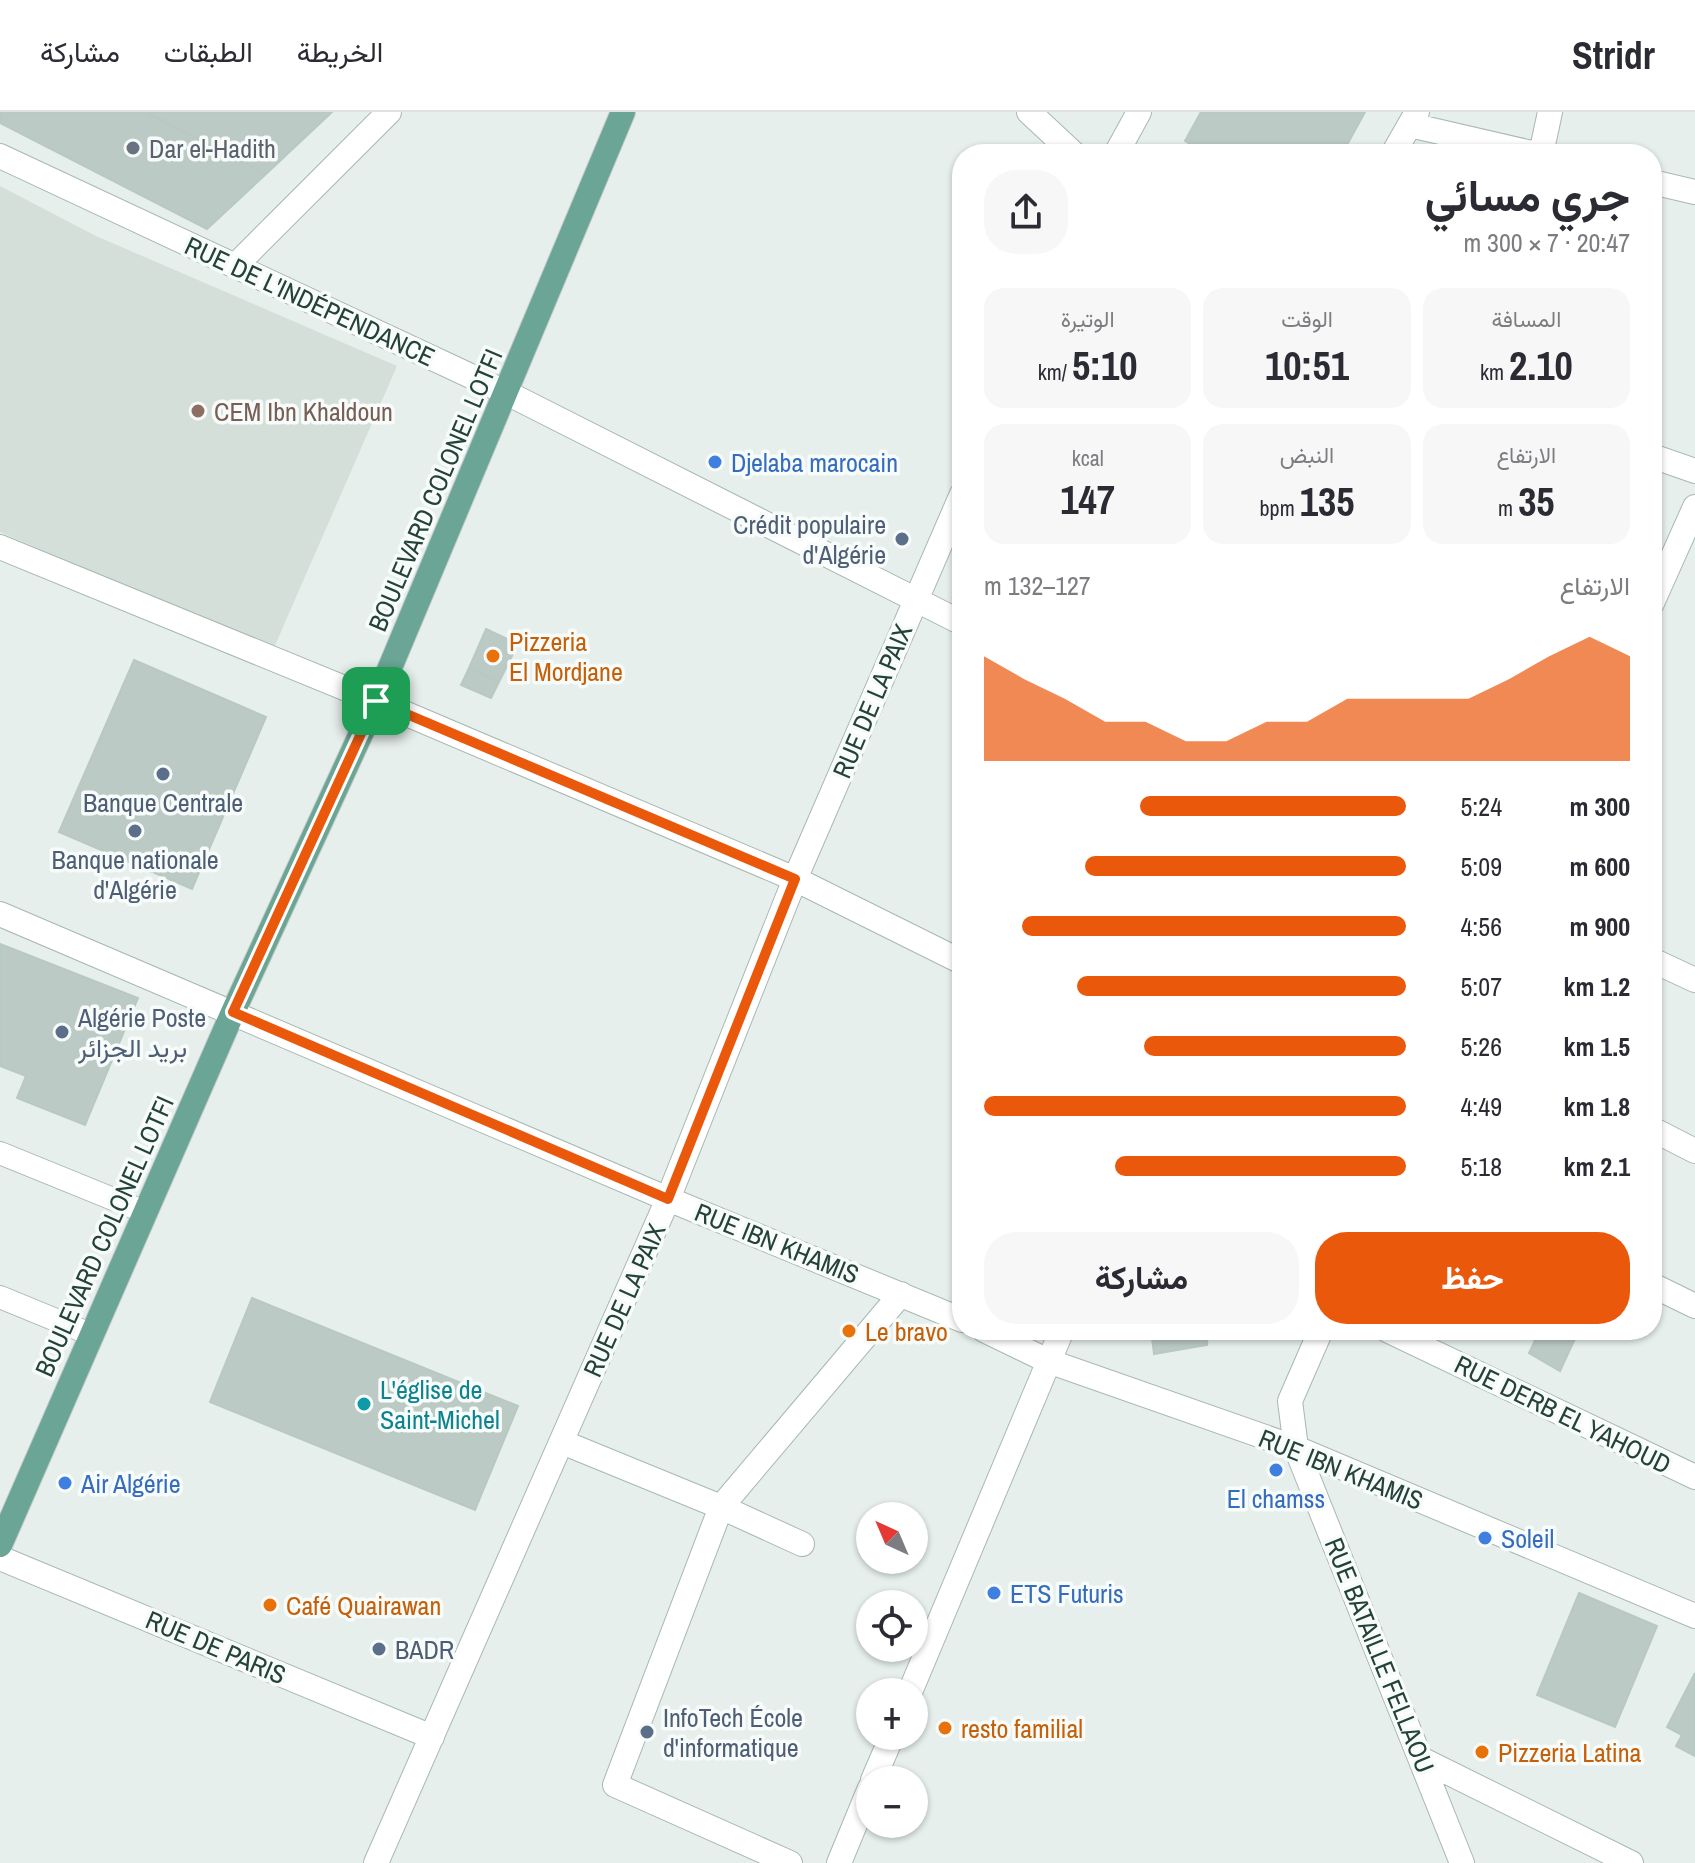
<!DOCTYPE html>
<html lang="ar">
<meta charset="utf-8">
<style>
body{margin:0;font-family:"Archivo Narrow",Vazirmatn,sans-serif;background:#f7f7f7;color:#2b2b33;direction:rtl;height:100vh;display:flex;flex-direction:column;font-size:30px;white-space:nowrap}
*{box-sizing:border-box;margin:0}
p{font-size:26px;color:#7c7c81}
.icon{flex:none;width:44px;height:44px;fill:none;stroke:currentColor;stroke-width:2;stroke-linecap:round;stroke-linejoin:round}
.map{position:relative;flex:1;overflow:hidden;direction:ltr}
.side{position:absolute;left:952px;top:32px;width:710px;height:1196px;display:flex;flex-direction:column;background:#fff;border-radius:32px;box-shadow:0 2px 6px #0004;direction:rtl}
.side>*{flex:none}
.needle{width:52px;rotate:316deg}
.fabs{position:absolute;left:856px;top:1390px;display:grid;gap:16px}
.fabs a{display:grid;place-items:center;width:72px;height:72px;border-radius:50%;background:#fff;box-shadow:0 2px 6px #0004;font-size:40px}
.pin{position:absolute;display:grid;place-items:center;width:68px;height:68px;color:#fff;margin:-34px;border-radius:16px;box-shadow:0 4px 12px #0006}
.round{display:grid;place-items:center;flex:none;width:84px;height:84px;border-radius:32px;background:#f7f7f7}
.overview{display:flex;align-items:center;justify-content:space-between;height:136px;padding:0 32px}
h1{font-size:44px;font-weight:700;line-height:60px}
.stats{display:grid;grid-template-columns:repeat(3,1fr);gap:12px;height:136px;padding:8px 32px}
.stats div{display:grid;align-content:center;border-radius:20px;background:#f7f7f7;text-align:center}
.stats b{font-size:40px;font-weight:700}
.stats small{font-size:22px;font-weight:400}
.stats p{font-size:22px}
.chart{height:224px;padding:16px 32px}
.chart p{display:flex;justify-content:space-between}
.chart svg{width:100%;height:144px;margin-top:8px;fill:#ea580c;opacity:.7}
.button{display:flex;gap:16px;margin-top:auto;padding:16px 32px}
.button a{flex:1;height:92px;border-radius:32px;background:#ea580c;color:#fff;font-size:32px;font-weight:700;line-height:92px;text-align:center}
.button a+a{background:#f7f7f7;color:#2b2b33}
ul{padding:0 32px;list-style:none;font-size:26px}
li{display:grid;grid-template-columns:128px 96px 1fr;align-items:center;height:60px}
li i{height:20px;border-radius:10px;background:#ea580c}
header{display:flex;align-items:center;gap:48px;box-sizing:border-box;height:112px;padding:0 40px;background:#fff;border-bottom:2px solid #e1e1e2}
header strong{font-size:38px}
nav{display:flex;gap:44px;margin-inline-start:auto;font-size:28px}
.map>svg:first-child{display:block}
</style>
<header>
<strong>Stridr</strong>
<nav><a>الخريطة</a><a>الطبقات</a><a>مشاركة</a></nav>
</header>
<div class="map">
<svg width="1695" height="1751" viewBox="0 0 1695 1751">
<rect width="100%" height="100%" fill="#e6efeb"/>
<path fill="#d4dfda" d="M0 74 96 124 397 254 273 538 0 420Z"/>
<path fill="#bbcac4" stroke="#b8c9c2" stroke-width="2" d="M0 0H146L266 62 207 117 0 11Z
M146 0H332L266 62Z
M1201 0H1365L1342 42H1207L1185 29Z
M486 517 518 532 499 570 469 556Z
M134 548 266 605 192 777 59 720Z
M469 556 499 570 491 586 461 573Z
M0 832 138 886 85 1013 17 986 26 964 0 954Z
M252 1186 518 1294 475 1398 210 1290Z
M1151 1218H1208L1207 1233 1154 1242Z
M1540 1218H1579L1560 1259 1529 1241Z
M1579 1481 1657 1514 1615 1615 1537 1583Z
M1695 1561V1644L1676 1634 1682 1623 1667 1615Z"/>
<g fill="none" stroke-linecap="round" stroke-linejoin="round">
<g stroke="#a8b8b2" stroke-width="24">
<path id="lane" d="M0 1041 145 1100
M0 1185 90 1222"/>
</g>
<g stroke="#a8b8b2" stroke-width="26">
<path id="street" d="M1029 0 1074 42
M1410 13 1536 42
M1116 42 1139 0
M1393 42 1417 0
M1541 42 1550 0
M0 44 507 281 962 511
M1652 70 1695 80
M235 154 389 0
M1652 344 1695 359
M0 435 376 589 795 767 962 850
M1652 491 1695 395
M0 802 668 1087 962 1208
M1652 848 1695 868
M1652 1017 1695 1039
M1652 1173 1695 1194
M984 1218 1048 1249 1296 1336 1695 1504
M1321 1218 1290 1289 1296 1336 1462 1751
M1387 1218 1695 1365
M562 1330 721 1395 802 1432
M0 1446 432 1625
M910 1580 1062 1218
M1423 1648 1631 1751
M873 1668 892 1624
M376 1751 668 1087 795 767 962 382
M790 1751 615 1673 721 1395 901 1182
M839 1751 870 1676"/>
</g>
<g stroke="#c2cac8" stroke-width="26">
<path id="primary" d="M0 1433 233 900 376 589 623 0"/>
</g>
<use href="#lane" stroke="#fff" stroke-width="22"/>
<use href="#street" stroke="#fff" stroke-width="24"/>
<use href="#primary" stroke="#6aa596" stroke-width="24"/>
</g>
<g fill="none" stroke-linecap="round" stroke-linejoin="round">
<g stroke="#fff" stroke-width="16">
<path id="route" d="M376 589 795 767 668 1087 233 900Z"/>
</g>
<use href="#route" stroke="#ea580c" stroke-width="10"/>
</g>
<circle fill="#6b7280" stroke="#f7fbf9" stroke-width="3" cx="133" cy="36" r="8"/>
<circle fill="#8d6e63" stroke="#f7fbf9" stroke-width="3" cx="198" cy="299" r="8"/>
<g fill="#3f7fe0" stroke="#f7fbf9" stroke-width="3">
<circle cx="715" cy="350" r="8"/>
<circle cx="1276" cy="1358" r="8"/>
<circle cx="65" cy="1371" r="8"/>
<circle cx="1485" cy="1426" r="8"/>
<circle cx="994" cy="1481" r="8"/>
</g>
<g fill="#5c6f8a" stroke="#f7fbf9" stroke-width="3">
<circle cx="902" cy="427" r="8"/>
<circle cx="163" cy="662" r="8"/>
<circle cx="135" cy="719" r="8"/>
<circle cx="62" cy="920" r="8"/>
<circle cx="379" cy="1537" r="8"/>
<circle cx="647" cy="1620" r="8"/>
</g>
<g fill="#e8710a" stroke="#f7fbf9" stroke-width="3">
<circle cx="493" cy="544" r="8"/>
<circle cx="849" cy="1219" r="8"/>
<circle cx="270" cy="1493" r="8"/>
<circle cx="945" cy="1616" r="8"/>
<circle cx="1482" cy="1640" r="8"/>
</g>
<circle fill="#0f9aa8" stroke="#f7fbf9" stroke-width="3" cx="364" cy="1292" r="8"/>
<g text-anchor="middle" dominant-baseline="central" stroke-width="7" stroke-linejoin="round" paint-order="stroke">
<g font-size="26" fill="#5b616d" stroke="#f7fbf9" text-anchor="start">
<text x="149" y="36">Dar el-Hadith</text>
</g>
<g font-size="26" fill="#24423a" stroke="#f7fbf9">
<text transform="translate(310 189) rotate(25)">RUE DE L'INDÉPENDANCE</text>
<text transform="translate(435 378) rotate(-67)">BOULEVARD COLONEL LOTFI</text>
<text transform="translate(872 589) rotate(-67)">RUE DE LA PAIX</text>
<text transform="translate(104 1124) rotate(-66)">BOULEVARD COLONEL LOTFI</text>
<text transform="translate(777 1131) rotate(22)">RUE IBN KHAMIS</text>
<text transform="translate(624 1188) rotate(-66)">RUE DE LA PAIX</text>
<text transform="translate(1563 1302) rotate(26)">RUE DERB EL YAHOUD</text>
<text transform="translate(1341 1357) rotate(22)">RUE IBN KHAMIS</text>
<text transform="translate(216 1535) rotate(23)">RUE DE PARIS</text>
<text transform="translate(1380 1543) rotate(68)">RUE BATAILLE FELLAOU</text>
</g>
<g font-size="26" fill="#785e54" stroke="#f7fbf9" text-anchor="start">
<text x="214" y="299">CEM Ibn Khaldoun</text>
</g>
<g font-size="26" fill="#366cbe" stroke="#f7fbf9" text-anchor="start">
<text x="731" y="350">Djelaba marocain</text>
<text x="81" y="1371">Air Algérie</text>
<text x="1276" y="1386" text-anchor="middle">El chamss</text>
<text x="1501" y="1426">Soleil</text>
<text x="1010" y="1481">ETS Futuris</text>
</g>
<g font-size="26" fill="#4e5e75" stroke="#f7fbf9" text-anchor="start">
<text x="886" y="412" text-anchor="end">Crédit populaire<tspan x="886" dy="30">d'Algérie</tspan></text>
<text x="163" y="690" text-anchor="middle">Banque Centrale</text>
<text x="135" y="747" text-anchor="middle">Banque nationale<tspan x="135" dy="30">d'Algérie</tspan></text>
<text x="78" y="905">Algérie Poste<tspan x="78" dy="30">بريد الجزائر</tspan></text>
<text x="395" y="1537">BADR</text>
<text x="663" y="1605">InfoTech École<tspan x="663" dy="30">d'informatique</tspan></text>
</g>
<g font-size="26" fill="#c56008" stroke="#f7fbf9" text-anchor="start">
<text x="509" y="529">Pizzeria<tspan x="509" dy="30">El Mordjane</tspan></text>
<text x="865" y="1219">Le bravo</text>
<text x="286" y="1493">Café Quairawan</text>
<text x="961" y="1616">resto familial</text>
<text x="1498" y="1640">Pizzeria Latina</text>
</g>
<g font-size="26" fill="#0d838f" stroke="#f7fbf9" text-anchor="start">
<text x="380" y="1277">L'église de<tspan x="380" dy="30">Saint-Michel</tspan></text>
</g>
</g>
</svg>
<div class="fabs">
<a><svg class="needle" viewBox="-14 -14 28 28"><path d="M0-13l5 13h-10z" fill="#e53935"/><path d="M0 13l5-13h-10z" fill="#7c7c81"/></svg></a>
<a><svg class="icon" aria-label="locate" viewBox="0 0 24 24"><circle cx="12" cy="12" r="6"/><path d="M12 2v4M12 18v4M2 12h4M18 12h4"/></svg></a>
<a>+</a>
<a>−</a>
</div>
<div class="pin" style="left:376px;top:589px;background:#1e9e55"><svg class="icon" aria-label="arrive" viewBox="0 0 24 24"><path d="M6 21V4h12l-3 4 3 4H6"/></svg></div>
<section class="side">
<div class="overview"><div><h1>جري مسائي</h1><p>20:47 · 7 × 300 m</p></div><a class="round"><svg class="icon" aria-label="share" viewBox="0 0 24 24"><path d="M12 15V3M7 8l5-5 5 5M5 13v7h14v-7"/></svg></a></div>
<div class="stats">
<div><p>المسافة</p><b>2.10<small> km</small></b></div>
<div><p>الوقت</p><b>10:51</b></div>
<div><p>الوتيرة</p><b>5:10<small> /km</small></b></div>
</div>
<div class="stats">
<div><p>الارتفاع</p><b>35<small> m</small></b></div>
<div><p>النبض</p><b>135<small> bpm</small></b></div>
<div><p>kcal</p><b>147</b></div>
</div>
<div class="chart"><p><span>الارتفاع</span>127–132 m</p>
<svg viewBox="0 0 160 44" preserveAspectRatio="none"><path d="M0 44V12L10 19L20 25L30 32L40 32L50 38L60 38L70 32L80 32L90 25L100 25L110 25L120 25L130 19L140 12L150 6L160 12V44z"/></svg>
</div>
<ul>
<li><b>300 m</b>5:24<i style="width:63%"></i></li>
<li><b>600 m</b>5:09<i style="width:76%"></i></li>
<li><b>900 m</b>4:56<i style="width:91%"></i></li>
<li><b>1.2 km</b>5:07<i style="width:78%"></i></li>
<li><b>1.5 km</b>5:26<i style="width:62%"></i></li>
<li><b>1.8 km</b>4:49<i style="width:100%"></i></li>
<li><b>2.1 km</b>5:18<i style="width:69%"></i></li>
</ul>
<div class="button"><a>حفظ</a><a>مشاركة</a></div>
</section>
</div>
